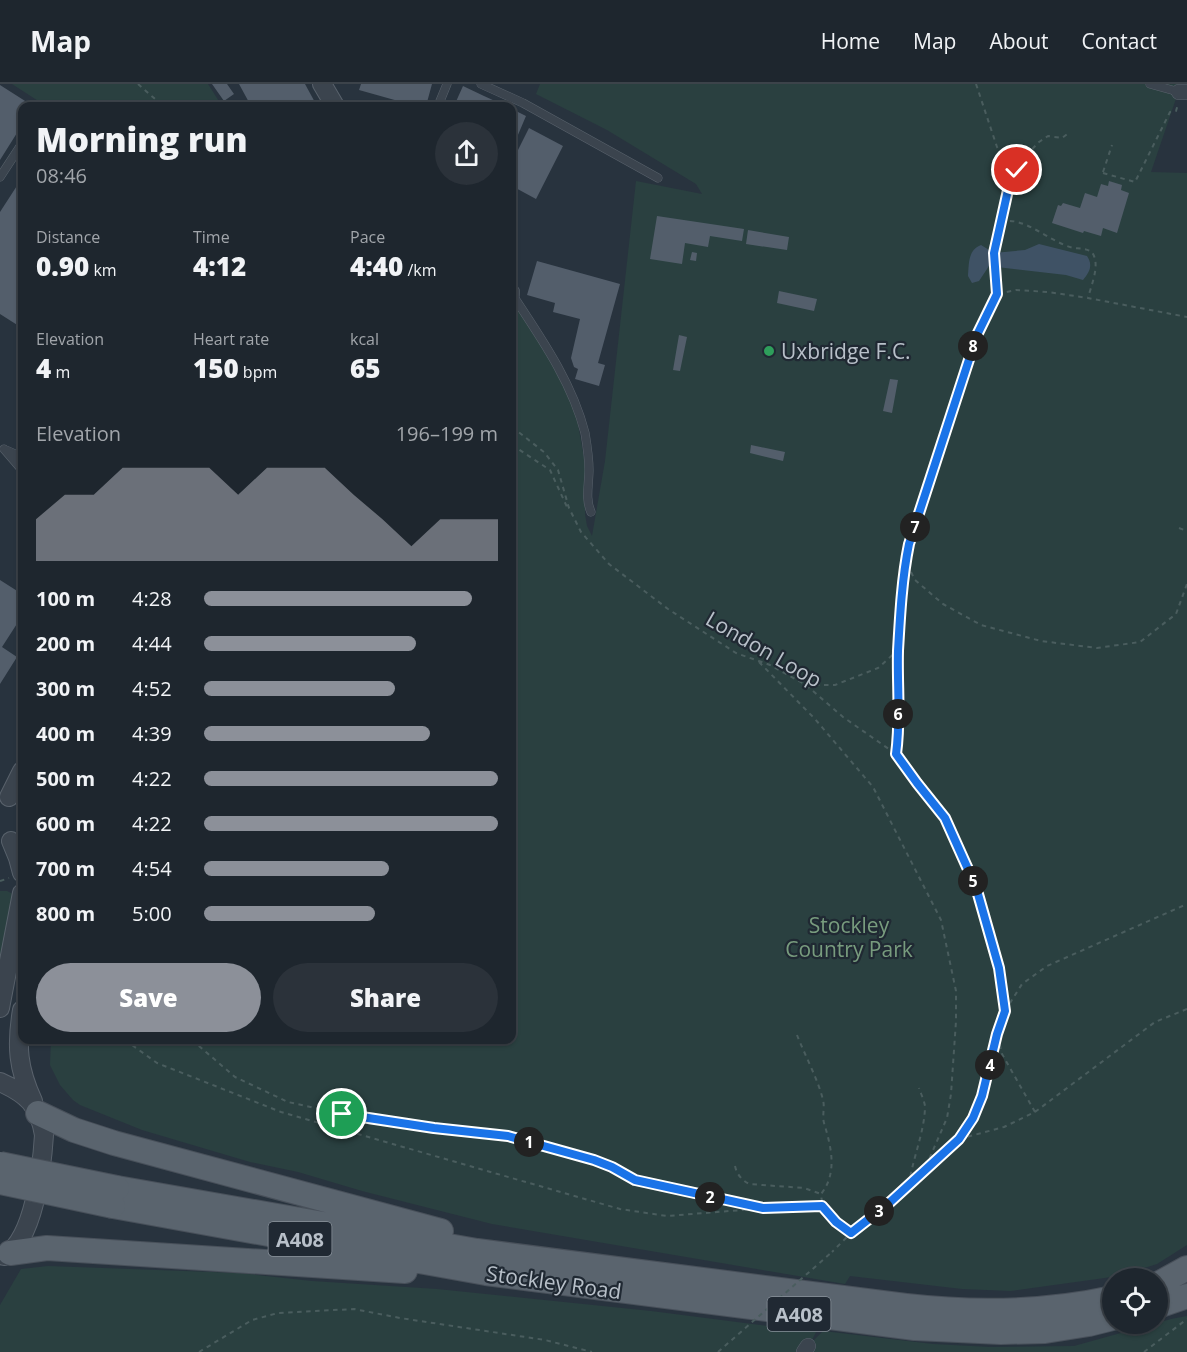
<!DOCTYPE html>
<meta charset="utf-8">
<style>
body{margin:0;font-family:"Open Sans",sans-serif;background:#2b323a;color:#f1f3f6;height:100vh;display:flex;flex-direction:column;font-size:22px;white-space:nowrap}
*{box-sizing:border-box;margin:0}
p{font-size:20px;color:#a1a5aa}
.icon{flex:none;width:33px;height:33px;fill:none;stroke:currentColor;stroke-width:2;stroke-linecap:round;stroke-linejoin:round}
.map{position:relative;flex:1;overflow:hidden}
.drawer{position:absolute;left:18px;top:18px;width:498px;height:942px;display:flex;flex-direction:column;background:#1e262e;border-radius:12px;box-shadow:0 2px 4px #0004,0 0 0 2px #3c434a}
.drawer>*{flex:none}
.controls{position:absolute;left:1102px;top:1184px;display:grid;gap:12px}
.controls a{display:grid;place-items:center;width:66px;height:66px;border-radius:50%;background:#1e262e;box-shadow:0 2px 4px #0004,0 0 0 2px #3c434a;font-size:30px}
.pin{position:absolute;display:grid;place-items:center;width:51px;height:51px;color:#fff;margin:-26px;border:3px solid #fff;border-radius:50%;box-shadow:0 2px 6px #0007}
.km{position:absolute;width:30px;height:30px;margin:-15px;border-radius:50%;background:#222;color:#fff;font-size:16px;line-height:30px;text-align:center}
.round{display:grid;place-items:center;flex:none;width:63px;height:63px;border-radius:32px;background:#2b323a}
.summary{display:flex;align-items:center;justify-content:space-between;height:102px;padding:0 18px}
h1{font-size:33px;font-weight:800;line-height:45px}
.metrics{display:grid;grid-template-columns:repeat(3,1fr);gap:9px;height:102px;padding:6px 18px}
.metrics div{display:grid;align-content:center}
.metrics b{font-size:26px;font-weight:800}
.metrics small{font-size:16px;font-weight:400}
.metrics p{font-size:16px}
.chart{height:168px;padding:12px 18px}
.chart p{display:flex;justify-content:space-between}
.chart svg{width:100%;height:108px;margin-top:6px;fill:#8c9099;opacity:.7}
.action{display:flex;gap:12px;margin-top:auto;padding:12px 18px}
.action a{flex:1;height:69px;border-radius:36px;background:#8c9099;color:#fff;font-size:24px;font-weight:800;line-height:69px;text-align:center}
.action a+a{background:#2b323a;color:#f1f3f6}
ul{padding:0 18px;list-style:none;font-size:20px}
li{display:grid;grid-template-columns:96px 72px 1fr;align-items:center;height:45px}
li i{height:15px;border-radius:8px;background:#8c9099}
header{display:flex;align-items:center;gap:36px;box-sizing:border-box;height:84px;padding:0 30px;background:#1e262e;border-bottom:2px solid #3c434a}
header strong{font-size:28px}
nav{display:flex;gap:33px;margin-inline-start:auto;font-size:21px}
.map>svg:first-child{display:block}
</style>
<header>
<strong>Map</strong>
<nav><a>Home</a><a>Map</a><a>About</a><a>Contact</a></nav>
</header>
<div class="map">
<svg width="1187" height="1268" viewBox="0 0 1187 1268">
<rect width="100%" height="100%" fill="#28333e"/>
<path fill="#2a4040" d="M12 0H208L222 22H46Z
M540 0H1181L1151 88 1187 89V1161L1157 1180 1119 1192 1011 1207 962 1205 850 1192 845 1200 492 1140 362 1107 298 1088 250 1078 142 1046 80 1021 73 1016 60 1001 50 981 51 956H512V216L540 260 574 318 586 385 585 430 587 442 592 452 605 377 636 97 702 110 696 100 607 46 536 10Z
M0 807H7L13 810 0 882Z
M48 1182 239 1189 312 1197 437 1205 651 1227 816 1248 810 1260 823 1247 933 1260 990 1263 1074 1262 1171 1235 1187 1232V1268H0V1221L21 1185Z"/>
<path fill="#3f5265" d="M1039 160 1087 172C1093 181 1090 188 1083 196L1066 191 989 182 979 197 972 199 968 192C969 179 968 166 981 161L994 169 1025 166Z"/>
<path fill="#535e6b" d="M212 0H227L234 10 224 17Z
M239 0H305L317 22H251Z
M361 0H432L426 22H416L359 6Z
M0 1 33 22H22V41L0 76Z
M463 2 484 12 506 22H454Z
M512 25 526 32 512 65Z
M529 44 563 62 536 115 512 102V78Z
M22 94V244L0 230V128Z
M1109 97 1122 101 1121 106 1129 109 1117 149 1103 144 1101 152 1084 147 1083 149 1052 139 1058 121 1061 122 1063 119 1080 124 1085 109 1097 113 1101 100 1108 102Z
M657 132 744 145 742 157 710 152 708 163 685 159 682 180 650 175Z
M748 146 789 153 787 166 746 160Z
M692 168 697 169 696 177 690 176Z
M537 177 620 200 598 279 605 281 599 302 575 295 578 285 574 283 571 274 580 235 553 228 555 219 527 211Z
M779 207 817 215 814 227 777 219Z
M679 251 687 253 680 287 673 286Z
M890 295 898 296 892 329 883 327Z
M751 361 785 368 783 377 750 369Z
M0 496 22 510V532L2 563 17 573 0 600Z"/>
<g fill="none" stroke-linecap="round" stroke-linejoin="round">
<g stroke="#59626c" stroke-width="9">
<path id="service" d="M481 0 523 19 658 94
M1150 0 1179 8
M438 22 447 0
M0 93 21 61
M512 210C541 254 572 298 585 349 587 361 589 374 589 386 589 400 585 415 591 428
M4 365 22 386
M6 366 22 373"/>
</g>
<g stroke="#59626c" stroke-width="16">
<path id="minor" d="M1179 8H1187
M512 208V210
M804 1268 808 1262"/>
</g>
<g stroke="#59626c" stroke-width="20">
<path id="tertiary" d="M322 0 335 22
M9 713 22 687
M11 757 18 774 22 789
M0 924 22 809
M22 926C16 962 18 985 33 1017
M0 998C27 1010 39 1021 44 1051 42 1083 34 1156 4 1172"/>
</g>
<g stroke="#48505a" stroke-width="26">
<path id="primary" d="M38 1029 74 1046 114 1059 441 1147
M117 1104 477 1167 906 1222C977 1230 1044 1229 1113 1214
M113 1122 486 1189 915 1244 1001 1248 1045 1247 1089 1240 1113 1234
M10 1169 47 1164 405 1187
M1158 1200 1187 1184
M1158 1222 1187 1212"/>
</g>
<path stroke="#4a5d5e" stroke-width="2" stroke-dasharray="4.5 4.5" stroke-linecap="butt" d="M138 0 163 22
M976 0 997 63 1015 89
M1103 88 1112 61
M1103 89 1135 98 1170 28 1176 27 1178 20
M1001 138C1024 131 1050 159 1074 164 1082 165 1091 164 1094 172 1099 184 1091 202 1088 214
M998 210 1016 206 1048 208 1088 214 1187 233
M512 343 544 368 558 386 569 424 581 448 609 480 668 525 736 569 770 581 806 601 843 633 896 670 917 699 945 734 976 803 999 884 1005 927 997 950 982 1012 973 1034 959 1055 888 1120 851 1149 832 1168
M512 361 550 386 567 423
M1179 444 1187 447
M907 480 915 496 943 520 981 541 1041 557 1097 564 1140 558 1176 530 1187 500
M759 578 815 635 873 703 941 836 956 907V937L951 1010 947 1034 924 1087
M806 601H835L878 584 898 566
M896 670C900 635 897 601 898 567 900 531 902 494 909 460L977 251 997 210 994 169 1008 106 1021 77 1039 58 1048 52 1062 54 1070 48
M0 797 9 794
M1005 927 1022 900 1047 882 1187 820
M797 951C804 969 819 998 823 1016 825 1023 822 1032 824 1039 831 1062 838 1089 821 1110 822 1129 836 1139 851 1149
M125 956 157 979 281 1028 620 1125 667 1132 780 1123 822 1122
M192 956 235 993 288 1018 342 1030 434 1044 508 1051 594 1076 612 1083 635 1096 760 1124
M1035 1028 1155 938 1187 925
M959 1055 1004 1043 1035 1028 1002 970 998 953
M735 1082C737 1091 742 1096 749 1100L804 1104 821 1110
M909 1101C912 1076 925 1047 925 1022 924 1016 921 1010 919 1004
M199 1268 252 1236 278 1229 354 1225 400 1234 545 1256 592 1268
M1144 1268 1187 1235"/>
<use href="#service" stroke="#3b444e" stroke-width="8"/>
<use href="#minor" stroke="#3b444e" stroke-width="15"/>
<use href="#tertiary" stroke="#3b444e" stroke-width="18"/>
<use href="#primary" stroke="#5a646e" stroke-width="24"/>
<g stroke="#48505a" stroke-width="26" stroke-linecap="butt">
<path id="primary-bridge" d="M0 1080 117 1104
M0 1098 113 1122"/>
</g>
<path stroke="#4a5d5e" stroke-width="2" stroke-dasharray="4.5 4.5" stroke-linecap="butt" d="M718 1268 832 1168"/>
<use href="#primary-bridge" stroke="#5a646e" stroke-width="24"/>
</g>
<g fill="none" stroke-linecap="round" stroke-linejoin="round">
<g stroke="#fff" stroke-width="12">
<path id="route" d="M342 1030 434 1044 508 1052 594 1076 612 1083 635 1096 763 1124 822 1122 836 1138 851 1149 888 1120 959 1055 973 1034 982 1012 997 950 1005 927 999 884 976 803 945 734 917 699 896 670C901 635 897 601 898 567 900 531 902 494 909 460L977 251 997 210 994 169 1008 106 1017 86"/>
</g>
<use href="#route" stroke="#1a73e8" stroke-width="8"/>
</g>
<circle fill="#2e9e5b" stroke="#202933" stroke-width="2" cx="769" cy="267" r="6"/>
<g text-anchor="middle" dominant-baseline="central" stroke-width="4.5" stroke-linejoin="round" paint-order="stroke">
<g fill="#202933" stroke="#8a939c" stroke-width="1.5">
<rect x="268.5" y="1138" width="63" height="34" rx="4.5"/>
<rect x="767.5" y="1213" width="63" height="34" rx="4.5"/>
</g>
<g font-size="20" font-weight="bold" fill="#b8c0c9">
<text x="300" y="1155">A408</text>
<text x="799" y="1230">A408</text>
</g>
<g font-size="21" fill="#b8c0c9" stroke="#202933" text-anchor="start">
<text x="781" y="267">Uxbridge F.C.</text>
</g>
<g font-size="21" fill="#b8c0c9" stroke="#202933">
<text transform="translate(764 565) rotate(30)">London Loop</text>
<text transform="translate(554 1198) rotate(8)">Stockley Road</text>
</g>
<g font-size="21" fill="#789c7e" stroke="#202933">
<text x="849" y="841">Stockley<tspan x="849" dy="24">Country Park</tspan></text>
</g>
</g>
</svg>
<div class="controls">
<a><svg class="icon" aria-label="locate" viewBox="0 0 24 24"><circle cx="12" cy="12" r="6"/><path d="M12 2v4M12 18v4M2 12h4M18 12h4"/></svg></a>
</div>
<div class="pin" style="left:342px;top:1030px;background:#1e9e55"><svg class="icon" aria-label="arrive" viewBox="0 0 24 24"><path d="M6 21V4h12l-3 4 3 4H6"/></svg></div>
<div class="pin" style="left:1017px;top:86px;background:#d93025"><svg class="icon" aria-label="check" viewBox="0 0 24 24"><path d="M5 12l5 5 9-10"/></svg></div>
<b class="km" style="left:529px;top:1058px">1</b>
<b class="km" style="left:710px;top:1113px">2</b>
<b class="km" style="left:879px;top:1127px">3</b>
<b class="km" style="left:990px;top:981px">4</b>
<b class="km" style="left:973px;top:797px">5</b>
<b class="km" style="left:898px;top:630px">6</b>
<b class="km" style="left:915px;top:443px">7</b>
<b class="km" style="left:973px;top:262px">8</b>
<section class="drawer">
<div class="summary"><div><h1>Morning run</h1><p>08:46</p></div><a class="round"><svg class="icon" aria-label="share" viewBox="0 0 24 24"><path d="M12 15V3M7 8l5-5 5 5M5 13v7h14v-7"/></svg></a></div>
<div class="metrics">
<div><p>Distance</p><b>0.90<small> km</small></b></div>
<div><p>Time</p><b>4:12</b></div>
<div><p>Pace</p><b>4:40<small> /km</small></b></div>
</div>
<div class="metrics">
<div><p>Elevation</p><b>4<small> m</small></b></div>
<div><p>Heart rate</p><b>150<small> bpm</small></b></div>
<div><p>kcal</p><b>65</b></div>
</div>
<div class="chart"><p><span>Elevation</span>196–199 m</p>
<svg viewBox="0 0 160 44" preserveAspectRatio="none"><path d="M0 44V27L10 17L20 17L30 6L40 6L50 6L60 6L70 17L80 6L90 6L100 6L110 17L120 27L130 38L140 27L150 27L160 27V44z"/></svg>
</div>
<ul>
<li><b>100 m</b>4:28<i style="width:91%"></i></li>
<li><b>200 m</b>4:44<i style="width:72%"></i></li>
<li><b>300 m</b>4:52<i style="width:65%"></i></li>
<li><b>400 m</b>4:39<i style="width:77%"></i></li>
<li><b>500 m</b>4:22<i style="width:100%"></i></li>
<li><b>600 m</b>4:22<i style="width:100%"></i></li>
<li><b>700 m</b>4:54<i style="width:63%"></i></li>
<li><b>800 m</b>5:00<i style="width:58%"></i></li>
</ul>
<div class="action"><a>Save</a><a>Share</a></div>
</section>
</div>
